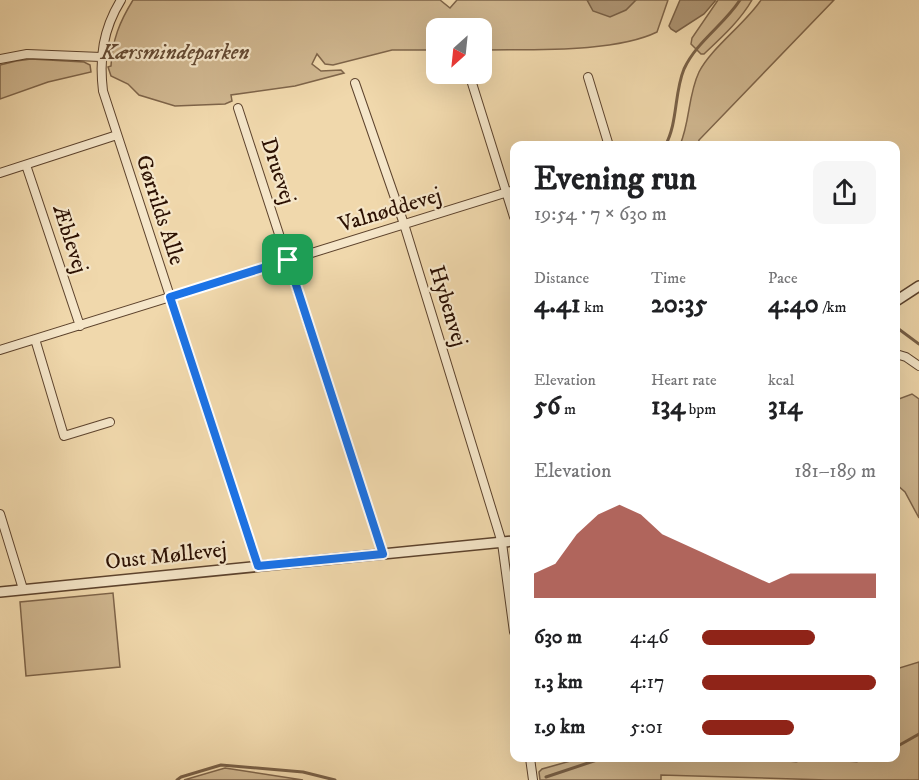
<!DOCTYPE html>
<meta charset="utf-8">
<style>
body{margin:0;font-family:"IM FELL DW Pica",serif;background:#f6f6f6;color:#202124;height:100vh;display:flex;flex-direction:column;font-size:22px;white-space:nowrap}
*{box-sizing:border-box;margin:0}
p{font-size:20px;color:#757577}
.icon{flex:none;width:33px;height:33px;fill:none;stroke:currentColor;stroke-width:2;stroke-linecap:round;stroke-linejoin:round}
.map{position:relative;flex:1;overflow:hidden}
.panel{position:absolute;left:510px;top:141px;width:390px;height:621px;display:flex;flex-direction:column;background:#fff;border-radius:12px;box-shadow:0 6px 24px #0002}
.panel>*{flex:none}
.needle{width:39px;rotate:207deg}
.tools{position:absolute;left:426px;top:18px;display:grid;gap:12px}
.tools a{display:grid;place-items:center;width:66px;height:66px;border-radius:12px;background:#fff;box-shadow:0 6px 24px #0002;font-size:30px}
.pin{position:absolute;display:grid;place-items:center;width:51px;height:51px;color:#fff;margin:-26px;border-radius:12px;box-shadow:0 3px 9px #0006}
.round{display:grid;place-items:center;flex:none;width:63px;height:63px;border-radius:12px;background:#f6f6f6}
.headline{display:flex;align-items:center;justify-content:space-between;height:102px;padding:0 24px}
h1{font-size:33px;font-weight:700;line-height:45px}
.figures{display:grid;grid-template-columns:repeat(3,1fr);gap:9px;height:102px;padding:6px 24px}
.figures div{display:grid;align-content:center}
.figures b{font-size:26px;font-weight:700}
.figures small{font-size:16px;font-weight:400}
.figures p{font-size:16px}
.chart{height:168px;padding:12px 24px}
.chart p{display:flex;justify-content:space-between}
.chart svg{width:100%;height:108px;margin-top:6px;fill:#8f2418;opacity:.7}
ul{padding:0 24px;list-style:none;font-size:20px}
li{display:grid;grid-template-columns:96px 72px 1fr;align-items:center;height:45px}
li i{height:15px;border-radius:8px;background:#8f2418}
.map>svg:first-child{display:block}
</style>
<div class="map">
<svg width="919" height="780" viewBox="0 0 919 780">
<rect width="100%" height="100%" fill="#f0d8ac"/>
<filter id="stains"><feTurbulence type="fractalNoise" baseFrequency=".00333" numOctaves="4"/><feColorMatrix values="0 0 0 0 .2 0 0 0 0 .09 0 0 0 0 .02 0 0 0 .5 -.17"/></filter>
<radialGradient id="worn" r=".72"><stop offset=".6" stop-color="#630" stop-opacity="0"/><stop offset="1" stop-color="#630" stop-opacity=".3"/></radialGradient>
<path fill="#cfb68f" stroke="#7e6449" stroke-width="1.5" d="M133 0H440L450 8 457 0H668L657 32C614 53 530 49 482 50V28H436V50H392L333 65 325 64 317 54 312 64 321 71 341 70 344 73 295 86 231 95 232 101 225 104 175 106 139 95 128 84 111 76 108 67 111 66C112 40 120 21 133 0Z
M718 0H752C740 21 721 38 704 54H701L691 44 692 38Z
M761 0H834L699 140 698 145H680C690 122 688 95 699 72 711 48 745 24 761 0Z
M31 59 84 62 90 65 91 72 48 82 0 99V65L16 61Z
M912 394 919 399V518L905 492 896 484V400Z
M113 593 120 667 26 676 20 602Z
M919 662V780H827L661 775V780H540L539 772 542 769 581 758H896V669Z
M225 768 303 780H184Z"/>
<path fill="#ad9473" stroke="#796046" stroke-width="1.5" d="M587 0H636L626 10 610 17 593 11Z
M680 0H716L704 14 676 32 671 29 669 26Z"/>
<g fill="none" stroke-linecap="round" stroke-linejoin="round">
<path stroke="#796046" stroke-width="3" d="M665 146C678 123 674 93 684 69 697 41 724 25 740 0
M896 327 919 344
M896 747 919 734
M765 758 796 761 807 758
M839 758 843 760 857 761 859 758
M546 777 603 758
M177 780 181 777 221 765 303 772 335 780"/>
<g stroke="#5d432d" stroke-width="10">
<path id="minor" d="M121 0C103 29 99 58 103 91L258 566
M0 59 27 54 101 57
M588 77 609 146
M471 80 514 217
M355 83 404 224 502 543 514 632
M238 108 383 554
M26 165 80 326
M0 173 117 135
M35 339 64 436 110 422
M0 350 514 190
M896 354 906 357 919 366
M0 514 23 589
M530 758 533 780"/>
</g>
<g stroke="#5d432d" stroke-width="12">
<path id="tertiary" d="M896 301 919 286
M0 592 514 541"/>
</g>
<use href="#minor" stroke="#f5e6c9" stroke-width="8"/>
<use href="#tertiary" stroke="#f5e6c9" stroke-width="9"/>
</g>
<g fill="none" stroke-linecap="round" stroke-linejoin="round">
<g stroke="#fff" stroke-width="12">
<path id="route" d="M288 260 383 554 258 566 170 297Z"/>
</g>
<use href="#route" stroke="#1a73e8" stroke-width="8"/>
</g>
<g text-anchor="middle" dominant-baseline="central" stroke-width="4.5" stroke-linejoin="round" paint-order="stroke">
<g font-size="22" font-style="italic" fill="#654b34" stroke="#f5e6c9">
<text x="175" y="52">Kærsmindeparken</text>
</g>
<g font-size="22" fill="#2c1103" stroke="#f5e6c9">
<text transform="translate(278 171) rotate(72)">Druevej</text>
<text transform="translate(160 210) rotate(72)">Gørrilds Alle</text>
<text transform="translate(390 210) rotate(-17)">Valnøddevej</text>
<text transform="translate(70 239) rotate(72)">Æblevej</text>
<text transform="translate(448 306) rotate(73)">Hybenvej</text>
<text transform="translate(166 556) rotate(-6)">Oust Møllevej</text>
</g>
</g>
<rect width="100%" height="100%" filter="url(#stains)"/>
<rect width="100%" height="100%" fill="url(#worn)"/>
</svg>
<div class="tools">
<a><svg class="needle" viewBox="-14 -14 28 28"><path d="M0-13l5 13h-10z" fill="#e53935"/><path d="M0 13l5-13h-10z" fill="#757577"/></svg></a>
</div>
<div class="pin" style="left:288px;top:260px;background:#1e9e55"><svg class="icon" aria-label="arrive" viewBox="0 0 24 24"><path d="M6 21V4h12l-3 4 3 4H6"/></svg></div>
<section class="panel">
<div class="headline"><div><h1>Evening run</h1><p>19:54 · 7 × 630 m</p></div><a class="round"><svg class="icon" aria-label="share" viewBox="0 0 24 24"><path d="M12 15V3M7 8l5-5 5 5M5 13v7h14v-7"/></svg></a></div>
<div class="figures">
<div><p>Distance</p><b>4.41<small> km</small></b></div>
<div><p>Time</p><b>20:35</b></div>
<div><p>Pace</p><b>4:40<small> /km</small></b></div>
</div>
<div class="figures">
<div><p>Elevation</p><b>56<small> m</small></b></div>
<div><p>Heart rate</p><b>134<small> bpm</small></b></div>
<div><p>kcal</p><b>314</b></div>
</div>
<div class="chart"><p><span>Elevation</span>181–189 m</p>
<svg viewBox="0 0 160 44" preserveAspectRatio="none"><path d="M0 44V34L10 30L20 18L30 10L40 6L50 10L60 18L70 22L80 26L90 30L100 34L110 38L120 34L130 34L140 34L150 34L160 34V44z"/></svg>
</div>
<ul>
<li><b>630 m</b>4:46<i style="width:65%"></i></li>
<li><b>1.3 km</b>4:17<i style="width:100%"></i></li>
<li><b>1.9 km</b>5:01<i style="width:53%"></i></li>
</ul>
</section>
</div>
